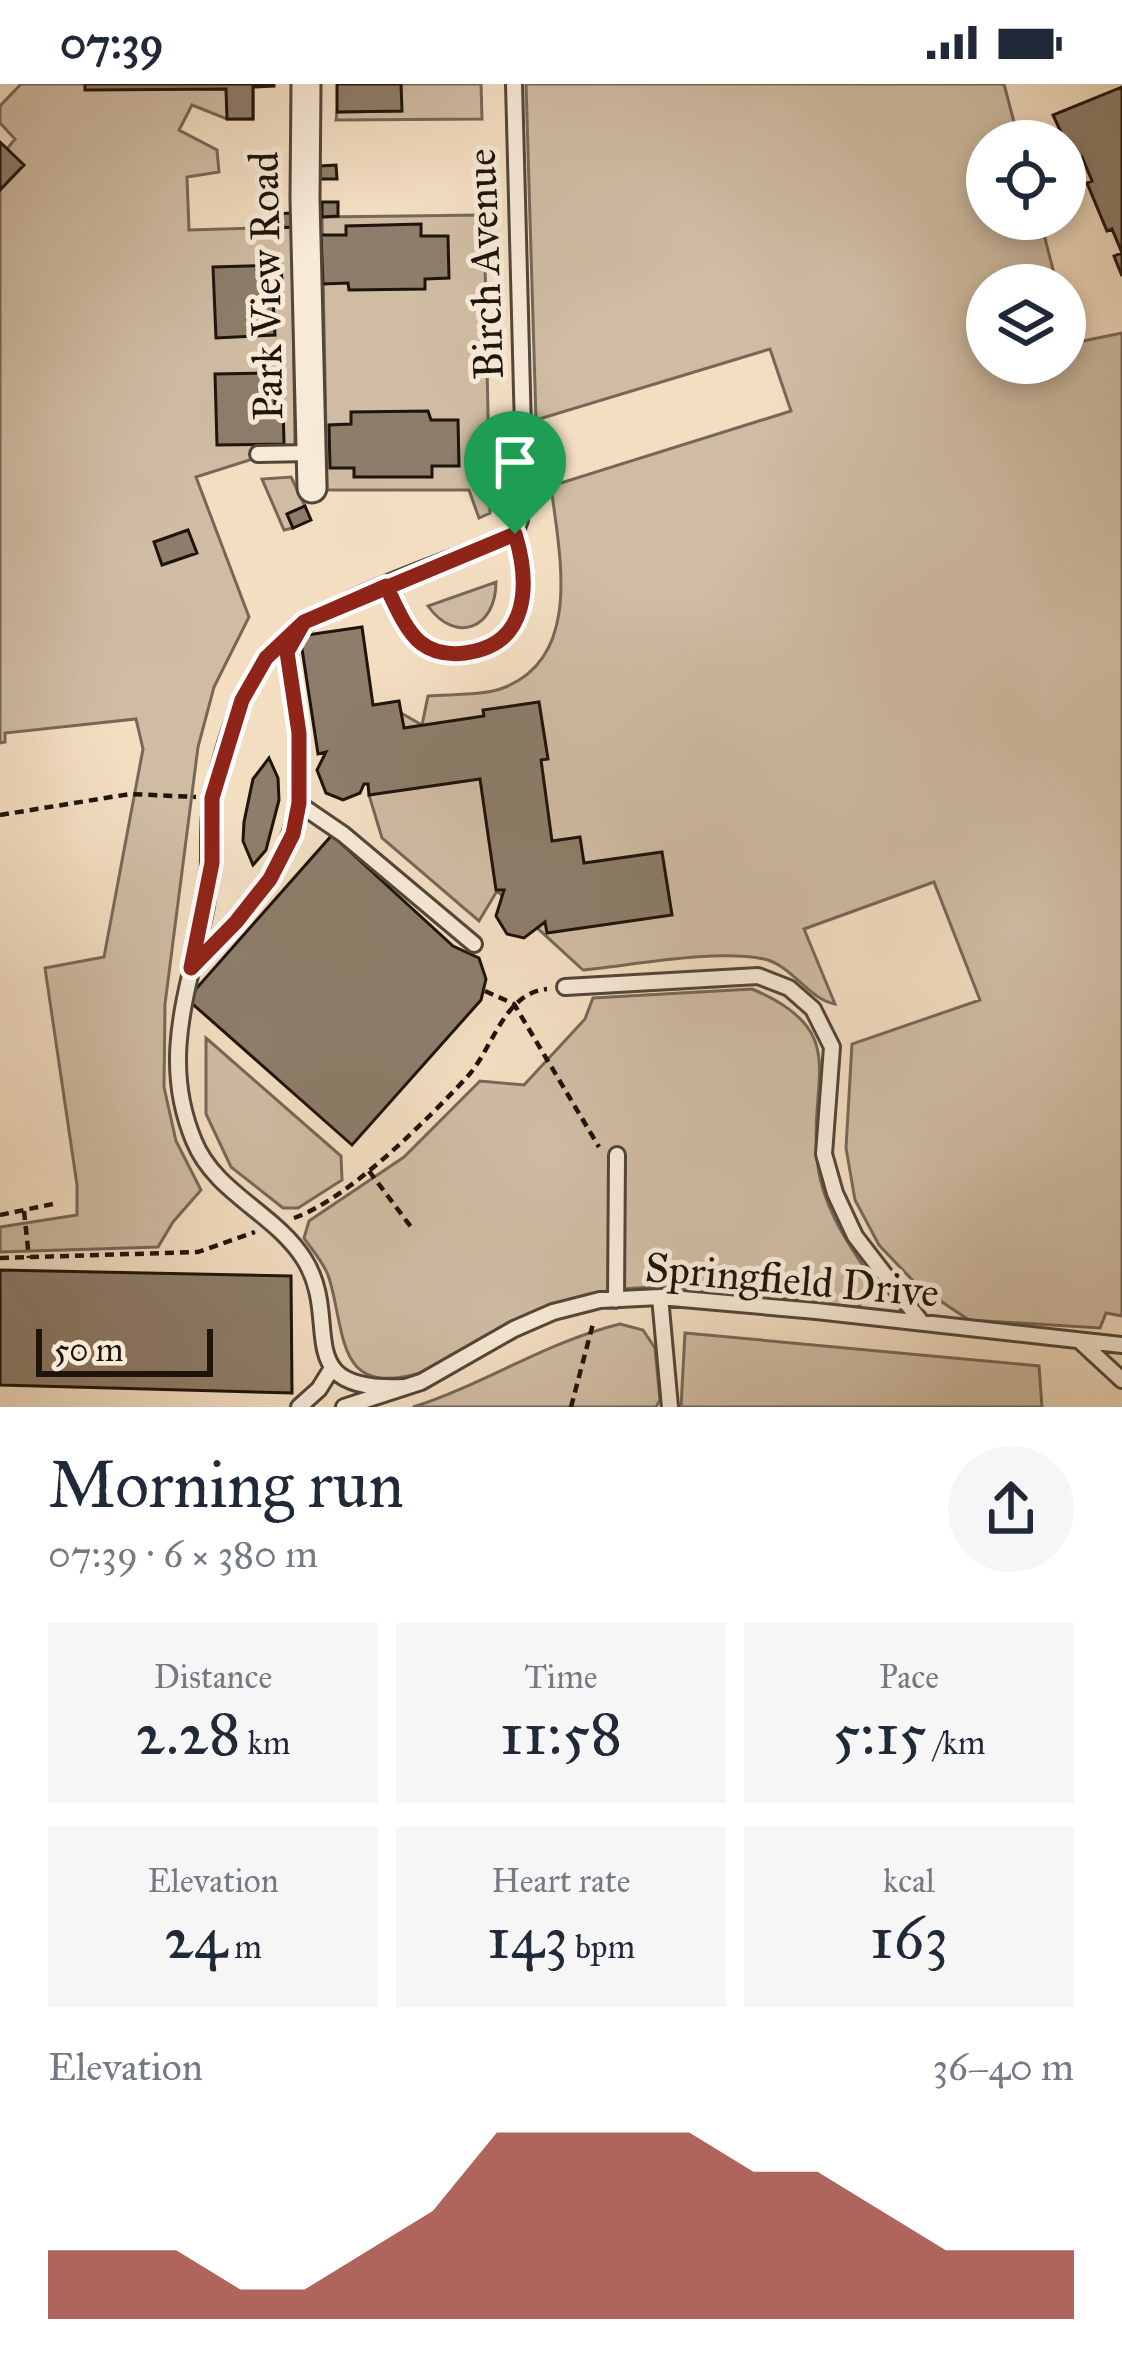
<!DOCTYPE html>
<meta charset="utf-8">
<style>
body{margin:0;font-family:"IM FELL Great Primer",serif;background:#f6f6f7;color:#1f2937;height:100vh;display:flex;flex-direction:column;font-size:45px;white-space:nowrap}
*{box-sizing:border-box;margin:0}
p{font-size:39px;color:#747a83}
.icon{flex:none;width:66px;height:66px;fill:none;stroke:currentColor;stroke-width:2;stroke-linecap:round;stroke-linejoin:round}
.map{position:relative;height:1323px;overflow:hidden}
.panel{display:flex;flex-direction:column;background:#fff;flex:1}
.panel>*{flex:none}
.tools{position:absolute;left:966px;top:36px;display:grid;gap:24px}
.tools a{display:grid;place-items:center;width:120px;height:120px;border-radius:50%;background:#fff;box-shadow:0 6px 18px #0003;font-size:60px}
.scale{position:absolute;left:36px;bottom:30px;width:177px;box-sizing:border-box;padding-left:12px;border:6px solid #1e140b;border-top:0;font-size:33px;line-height:42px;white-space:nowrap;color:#1e140b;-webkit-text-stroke:9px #f7ead7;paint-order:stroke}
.pin{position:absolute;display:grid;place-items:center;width:102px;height:102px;color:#fff;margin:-123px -51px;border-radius:50% 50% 50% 0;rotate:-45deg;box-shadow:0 0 12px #0007}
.pin .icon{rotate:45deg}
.round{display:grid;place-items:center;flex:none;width:126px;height:126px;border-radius:63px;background:#f6f6f7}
.summary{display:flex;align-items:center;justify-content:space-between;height:204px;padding:0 48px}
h1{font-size:66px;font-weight:600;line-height:90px}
.figures{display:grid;grid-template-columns:repeat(3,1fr);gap:18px;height:204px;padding:12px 48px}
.figures div{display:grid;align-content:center;border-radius:0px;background:#f6f6f7;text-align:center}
.figures b{font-size:60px;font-weight:600}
.figures small{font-size:33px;font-weight:400}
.figures p{font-size:33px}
.chart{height:336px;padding:24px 48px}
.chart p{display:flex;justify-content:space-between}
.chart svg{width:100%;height:216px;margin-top:12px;fill:#8f2418;opacity:.7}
.status{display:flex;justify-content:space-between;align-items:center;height:84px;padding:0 60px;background:#fff;direction:ltr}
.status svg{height:33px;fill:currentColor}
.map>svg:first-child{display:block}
</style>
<div class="status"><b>07:39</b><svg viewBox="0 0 49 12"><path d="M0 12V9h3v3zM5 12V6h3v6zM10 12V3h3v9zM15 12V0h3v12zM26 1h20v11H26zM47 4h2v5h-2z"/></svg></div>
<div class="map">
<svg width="1122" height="1323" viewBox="0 0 1122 1323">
<rect width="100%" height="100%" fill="#f3dec2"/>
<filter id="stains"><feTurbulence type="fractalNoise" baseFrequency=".00167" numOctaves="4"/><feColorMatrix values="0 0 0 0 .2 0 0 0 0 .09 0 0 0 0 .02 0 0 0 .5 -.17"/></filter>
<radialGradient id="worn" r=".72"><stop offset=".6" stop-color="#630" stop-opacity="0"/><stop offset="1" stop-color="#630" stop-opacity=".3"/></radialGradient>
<path fill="#cfbca3" stroke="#766857" stroke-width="3" d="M21 0H274L253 3V35H227L192 21 179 46 217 66 219 88 187 93 189 146 292 143 295 361H253V375L196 393 249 533 214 603 198 663 165 920 164 1003 176 1057 201 1106 173 1138 158 1163 0 1168V1143L77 1131V1101L45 884 104 873 143 665 136 635 5 649V658L0 659V106L7 65 15 55 0 39V22Z
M401 0H481L482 35 336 36 337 28 401 27Z
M526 0H1004L1019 57H987V135H1040L1057 201H987V279H1065V231L1073 259 1122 249V1232L1106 1229 1100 1244 969 1236 918 1202 879 1161 855 1116 846 1064 852 960 980 916 934 798 804 845 835 920C809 916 792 881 764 875 715 865 634 881 583 886L497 807 479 837 382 754 369 711 403 644 401 629 422 641 428 612C450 610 482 612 503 604 584 573 559 469 551 402L791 327 770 265 536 336Z
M484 131 490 429 479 434 469 406H327L322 133Z
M291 393 305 422 287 430 293 444 284 446 262 395Z
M496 498C496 544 456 561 428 522Z
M752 905C852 947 809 993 817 1075 821 1120 846 1157 870 1192L866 1215 855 1225C769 1213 653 1188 569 1216 517 1233 468 1264 420 1289 335 1314 346 1248 329 1194 325 1180 312 1166 304 1154L309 1137 404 1073 480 997 524 1001 585 935 593 914Z
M206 954 341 1072 342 1096 298 1124H283L231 1083 206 1030Z
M620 1240 643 1246 655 1264 660 1316 656 1323H413C485 1300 546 1258 620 1240Z
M685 1249 1039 1282 1042 1323H681Z"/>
<path fill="#8d7d6a" stroke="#1e140b" stroke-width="3" d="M85 0H274V2L253 3V35H227L226 5 85 6Z
M337 0H401L402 27 337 28Z
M1122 3V192L1114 172 1122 169 1112 145 1107 147 1087 99 1092 97 1082 73 1065 80V57L1053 31Z
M0 58 24 81 0 106Z
M336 81 337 95H320V82Z
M322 118H338V132L322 133Z
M291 129 292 143 275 144 274 130Z
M421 140V152H448L449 194 425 195V205L349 206 348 199 323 200 321 151H346V142Z
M281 181 283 216H273L275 251 216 254 213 183Z
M275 289V321L283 320 284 360 217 361 215 290Z
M428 327 431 336H458L459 382H432V393H354V384H330L329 341 351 340V328Z
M305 422 311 436 293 444 287 430Z
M188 446 197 469 162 481 154 458Z
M362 543 373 621 399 617 404 644 484 632 483 626 539 618 548 675 541 676 552 757 580 753 584 779 662 768 672 831 547 849 545 838 524 854 507 850 496 832 504 806H496L480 695 369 711 368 700H364L360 709 343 716 326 709 317 686 326 668 318 670 300 552Z
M269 674 278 694 279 716 266 766 253 781 243 757 244 738 253 695Z
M332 751 453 862 479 874 486 895 481 916 352 1061 187 915Z
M0 1186 291 1192 292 1309 0 1301Z"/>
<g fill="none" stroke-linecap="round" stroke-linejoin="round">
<g stroke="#534639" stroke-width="20">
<path id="lane" d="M258 370 310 369
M385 503C395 520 405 546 421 558 434 569 449 571 465 569 529 561 530 499 515 450
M299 720 343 750 474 860
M193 881C268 806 312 756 298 644 295 614 280 579 296 552
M565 903 758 892 789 904 813 925 832 963 824 1070 835 1109 855 1152 922 1239
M660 1213 670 1323
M616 1216 617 1071
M1082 1259 1122 1296
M404 1303C286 1308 344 1238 304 1175 275 1129 215 1109 194 1057 160 976 188 908 205 827 213 788 205 746 213 709 223 665 238 612 266 575 309 518 447 478 515 450L520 436 523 346 514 0
M299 1323 319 1305 332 1284
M344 1323 421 1298 514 1245 553 1228 600 1216 660 1213 816 1227 1122 1261"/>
</g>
<g stroke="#534639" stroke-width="33">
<path id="street" d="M306 0 305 115 312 404"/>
</g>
<path stroke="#1e140b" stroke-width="4.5" stroke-dasharray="9 6" stroke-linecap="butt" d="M0 731 130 710 196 713
M485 907 514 920 599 1063
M369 1087 414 1147
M24 1127 29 1174
M0 1131 53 1120
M294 1134C350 1114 427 1036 468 992 493 964 504 909 547 905
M0 1174 198 1168 255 1148
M571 1323 594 1236"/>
<use href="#lane" stroke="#f7ead7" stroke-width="14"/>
<use href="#street" stroke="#f7ead7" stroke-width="27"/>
</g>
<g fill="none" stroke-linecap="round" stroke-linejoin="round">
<g stroke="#fff" stroke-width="24">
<path id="route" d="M515 450 304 538 266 574 242 616 212 714V779L191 884 236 838 270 795 293 750 299 719V649L287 568 304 538 386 502C395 520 405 546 421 559 434 569 449 571 465 569 530 561 530 499 515 450"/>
</g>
<use href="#route" stroke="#8f2418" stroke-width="15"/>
</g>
<g text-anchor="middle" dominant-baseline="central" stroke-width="10" stroke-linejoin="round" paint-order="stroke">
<g font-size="42" fill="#1e140b" stroke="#f7ead7">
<text transform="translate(485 180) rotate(-92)">Birch Avenue</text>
<text transform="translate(266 202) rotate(-91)">Park View Road</text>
<text transform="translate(792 1196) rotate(5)">Springfield Drive</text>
</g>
</g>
<rect width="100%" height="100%" filter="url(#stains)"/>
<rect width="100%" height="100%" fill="url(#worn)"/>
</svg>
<div class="tools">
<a><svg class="icon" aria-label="locate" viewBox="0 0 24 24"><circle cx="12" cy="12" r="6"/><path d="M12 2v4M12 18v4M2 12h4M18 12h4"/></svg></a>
<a><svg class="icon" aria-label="layers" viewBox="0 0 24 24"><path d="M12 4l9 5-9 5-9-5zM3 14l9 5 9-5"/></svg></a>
</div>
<div class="scale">50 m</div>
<div class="pin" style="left:515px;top:450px;background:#1e9e55"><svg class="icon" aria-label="arrive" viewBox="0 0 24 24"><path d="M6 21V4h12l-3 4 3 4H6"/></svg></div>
</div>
<section class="panel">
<div class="summary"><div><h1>Morning run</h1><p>07:39 · 6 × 380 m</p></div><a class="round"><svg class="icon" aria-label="share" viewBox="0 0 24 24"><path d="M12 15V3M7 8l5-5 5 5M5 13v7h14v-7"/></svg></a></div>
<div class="figures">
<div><p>Distance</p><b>2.28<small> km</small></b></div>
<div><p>Time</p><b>11:58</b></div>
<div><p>Pace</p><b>5:15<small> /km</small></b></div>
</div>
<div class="figures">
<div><p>Elevation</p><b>24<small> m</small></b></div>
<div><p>Heart rate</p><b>143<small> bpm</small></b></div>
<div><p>kcal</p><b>163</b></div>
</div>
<div class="chart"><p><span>Elevation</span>36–40 m</p>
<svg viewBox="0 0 160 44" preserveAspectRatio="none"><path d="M0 44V30L10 30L20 30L30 38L40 38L50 30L60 22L70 6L80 6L90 6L100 6L110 14L120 14L130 22L140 30L150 30L160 30V44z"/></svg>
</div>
</section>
